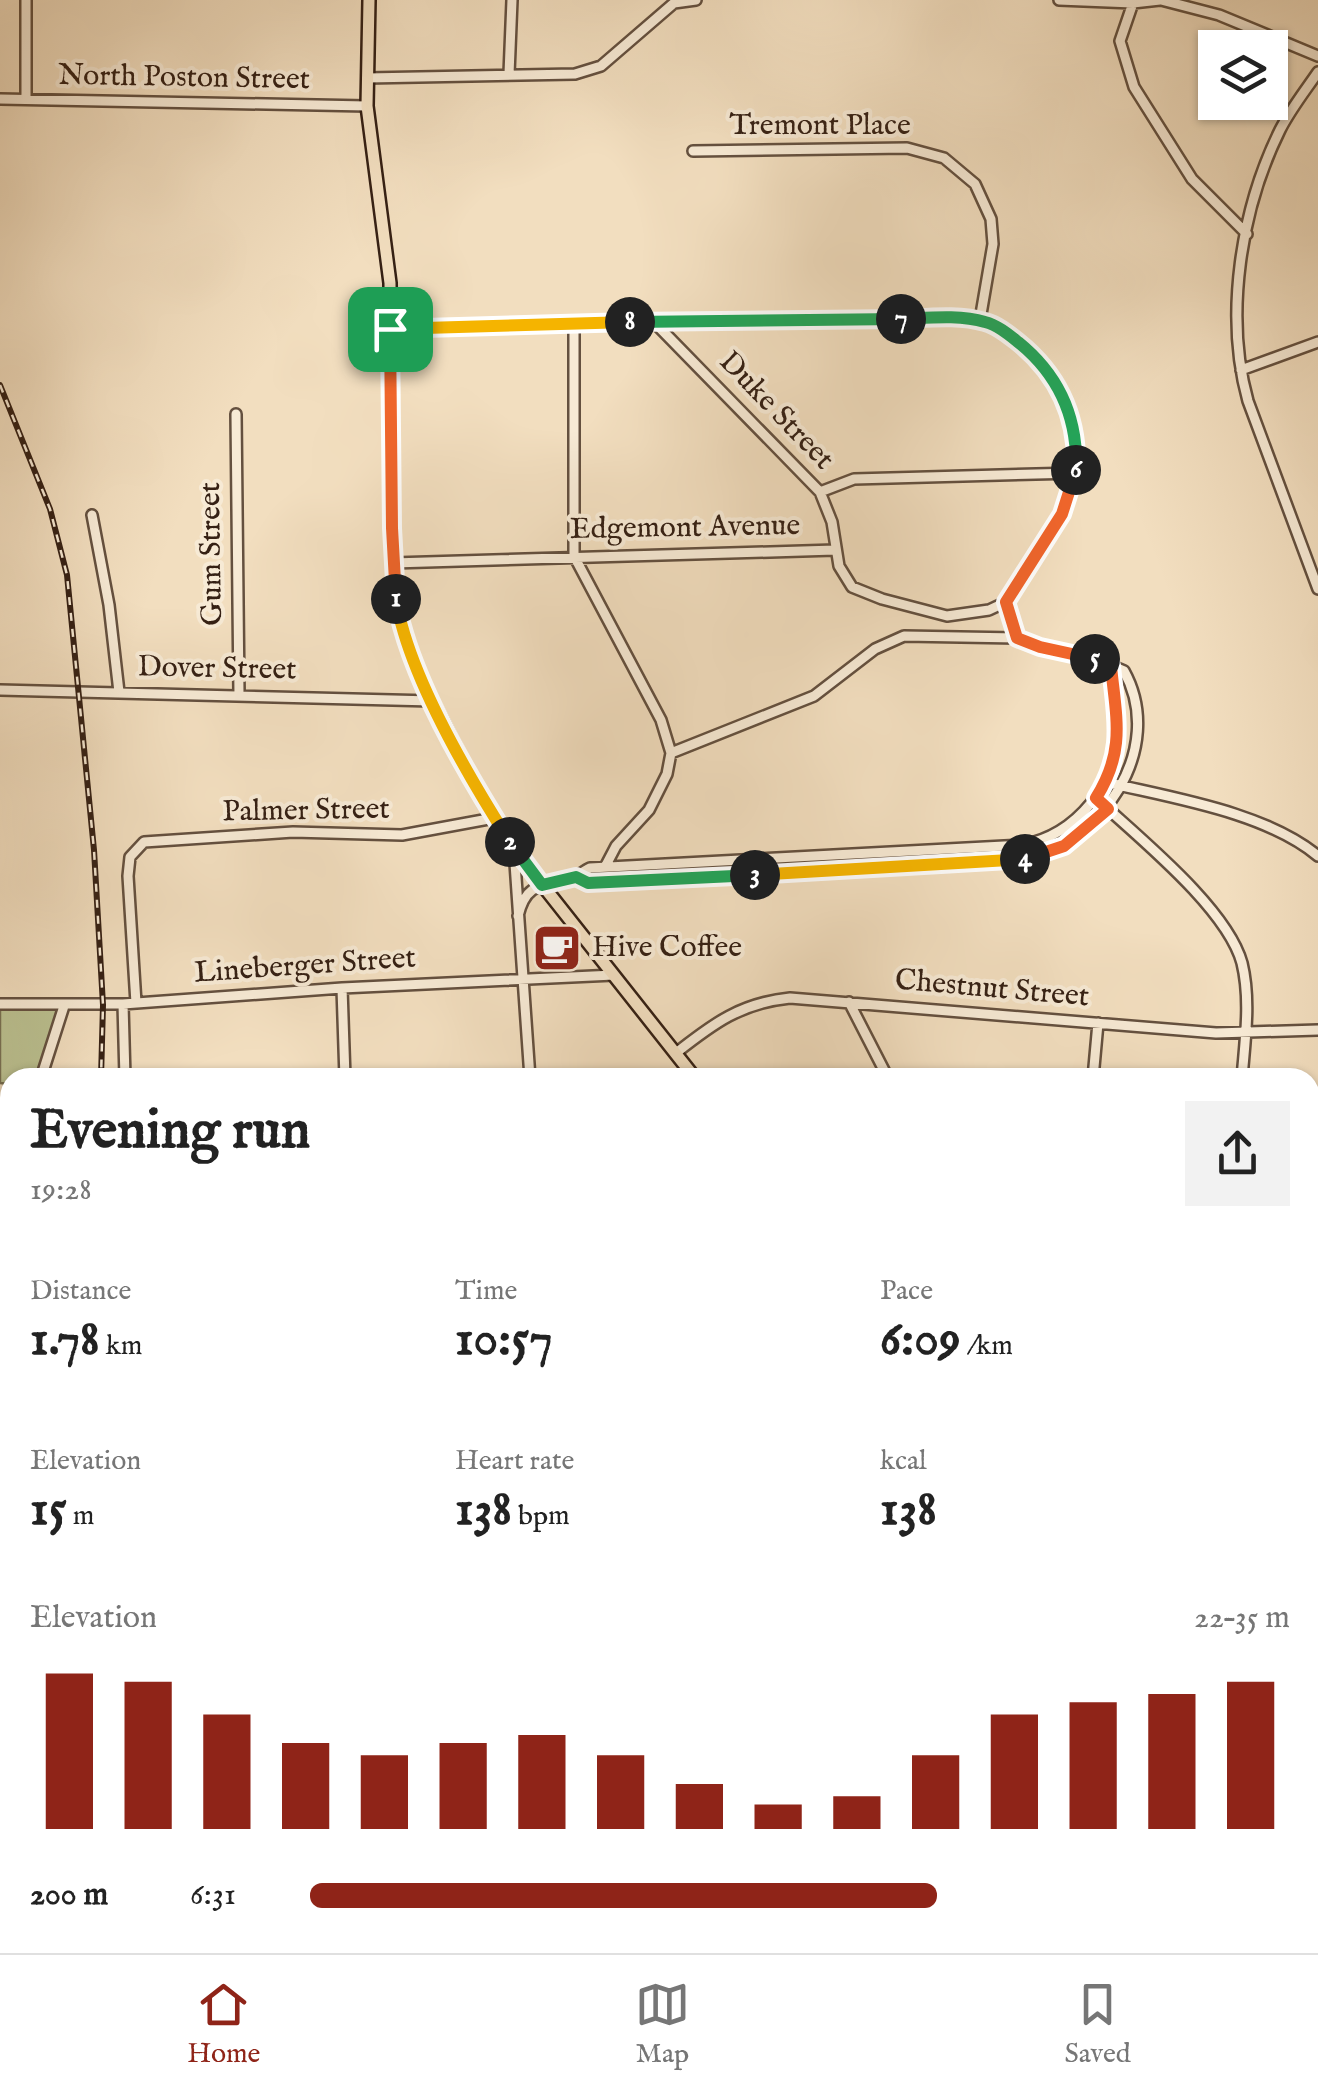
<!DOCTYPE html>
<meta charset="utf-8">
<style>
body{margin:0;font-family:"IM FELL English",serif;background:#f2f2f2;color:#222;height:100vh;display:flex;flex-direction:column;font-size:38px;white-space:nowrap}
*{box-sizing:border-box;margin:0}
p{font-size:32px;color:#767676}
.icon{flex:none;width:55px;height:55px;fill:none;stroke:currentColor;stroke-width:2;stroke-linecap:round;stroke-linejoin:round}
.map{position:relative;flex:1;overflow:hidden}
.side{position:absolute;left:0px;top:1068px;width:1320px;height:888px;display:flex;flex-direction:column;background:#fff;border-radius:30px 30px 0 0;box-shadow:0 2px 8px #0004}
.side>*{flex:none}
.buttons{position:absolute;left:1198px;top:30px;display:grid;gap:20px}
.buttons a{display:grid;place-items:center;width:90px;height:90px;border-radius:0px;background:#fff;box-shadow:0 2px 8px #0004;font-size:50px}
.pin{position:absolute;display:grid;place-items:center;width:85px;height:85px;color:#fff;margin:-42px;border-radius:20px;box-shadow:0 5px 15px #0006}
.km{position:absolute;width:50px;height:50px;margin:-25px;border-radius:50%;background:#222;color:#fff;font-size:28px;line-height:50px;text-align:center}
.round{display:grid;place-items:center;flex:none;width:105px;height:105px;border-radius:0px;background:#f2f2f2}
.head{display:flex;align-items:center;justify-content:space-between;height:170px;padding:0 30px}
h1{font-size:55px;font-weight:700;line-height:75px}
.metrics{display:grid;grid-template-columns:repeat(3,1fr);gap:15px;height:170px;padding:10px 30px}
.metrics div{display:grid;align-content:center}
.metrics b{font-size:50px;font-weight:700}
.metrics small{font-size:28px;font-weight:400}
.metrics p{font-size:28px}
.chart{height:280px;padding:20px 30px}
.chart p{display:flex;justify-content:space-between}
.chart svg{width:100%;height:180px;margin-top:10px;stroke:#8f2418;stroke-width:6}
ul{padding:0 30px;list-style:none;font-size:32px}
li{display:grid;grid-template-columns:160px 120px 1fr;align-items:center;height:75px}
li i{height:25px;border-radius:12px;background:#8f2418}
.tabs{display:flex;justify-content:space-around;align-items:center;height:140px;border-top:2px solid #e0e0e0;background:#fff;font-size:28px;color:#767676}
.tabs a{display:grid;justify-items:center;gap:5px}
.tabs .on{color:#8f2418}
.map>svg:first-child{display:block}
</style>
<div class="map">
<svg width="1318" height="1953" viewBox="0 0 1318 1953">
<rect width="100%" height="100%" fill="#f2debf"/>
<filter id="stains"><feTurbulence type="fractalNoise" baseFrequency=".002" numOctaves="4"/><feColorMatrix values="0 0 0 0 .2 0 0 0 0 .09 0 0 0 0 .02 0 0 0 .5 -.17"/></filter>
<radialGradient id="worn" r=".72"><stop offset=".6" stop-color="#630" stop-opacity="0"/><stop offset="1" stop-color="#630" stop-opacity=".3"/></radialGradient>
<path fill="#bbc191" stroke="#787052" stroke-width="2.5" d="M0 1004 64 1006 41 1077 10 1078V1084L0 1083Z"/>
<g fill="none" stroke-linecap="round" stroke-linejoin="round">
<path stroke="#737d77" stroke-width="2.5" d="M1310 1460 1318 1466"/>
<g stroke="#64503f" stroke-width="14">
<path id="minor" d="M1059 0 1133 3 1160 0
M1161 0 1219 15 1318 56
M1133 3 1120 41 1134 87 1192 179 1247 234
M1318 72C1305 91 1290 110 1280 130 1241 209 1224 315 1248 401L1318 589
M509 74 512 0
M367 78 575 74 601 66 674 3 696 0
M0 99 367 106
M26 99V0
M693 151 907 148 944 158 975 184 991 219 993 244 980 320
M654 322 820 492 832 522 839 566 852 587 882 599 947 616 989 610 1006 602
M574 323V556L661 720 671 753 667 774 649 810 616 846 605 867
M391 329 920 318C942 318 969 315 989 323 1052 348 1095 432 1070 496 1056 535 1022 564 1006 602L1017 638
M1241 370 1318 342
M236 414 239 694
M820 492 854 479 1076 473
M92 515 109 605 119 692
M393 563 835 550
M0 690 432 701
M1105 782C1172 798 1265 812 1318 856
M1096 798C1138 837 1227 908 1242 963 1251 1000 1245 1040 1242 1078
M514 849 530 1078
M575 877 586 883 1023 860C1101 844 1167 749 1124 671L1091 657 1039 647 1017 638 904 636 875 649 814 696 671 753
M518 916C527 877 549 888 576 877 581 874 585 870 590 868L1022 845C1077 835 1118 783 1119 728 1119 706 1113 687 1111 666
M342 988 345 1078
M849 1002 888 1078
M136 1003 128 876 130 857 144 842 293 832 402 835 494 818
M0 1004H123L342 988 614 975
M123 1004 125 1078
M676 1053C714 1023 741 1003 790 998L1216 1033 1318 1030
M41 1078 64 1006
M1093 1078 1098 1023
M0 1135H10
M0 1193 10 1194
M0 1507 10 1515
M0 1627H10
M1310 1848 1318 1851
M261 1945 264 1953
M657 1945 666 1953
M882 1945 883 1953
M587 1953V1945
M730 1953V1945
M1088 1953 1089 1945"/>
</g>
<g stroke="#352014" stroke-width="16">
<path id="major" d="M369 0 367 106 390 283 392 528 394 581 401 627 422 682 479 793 514 849 695 1078
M0 1869H10
M456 1945 469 1953
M1009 1953V1945"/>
</g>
<use href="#minor" stroke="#f7ead5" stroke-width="9"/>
<use href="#major" stroke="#f2debf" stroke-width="11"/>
<g stroke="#352014" stroke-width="6">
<path id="rail" d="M0 385 50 509 67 575 94 850 103 1005 101 1078
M76 1953V1945"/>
</g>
<use href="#rail" stroke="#f7ead5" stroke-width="2.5" stroke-dasharray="8" stroke-linecap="butt"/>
</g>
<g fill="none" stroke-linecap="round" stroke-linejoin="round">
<g stroke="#fff" stroke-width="20">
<path id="split-1" d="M390 329 392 528 396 599"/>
</g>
<g stroke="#fff" stroke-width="20">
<path id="split-2" d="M396 599C408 675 468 776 510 842"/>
</g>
<g stroke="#fff" stroke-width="20">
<path id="split-3" d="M510 842 542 885 576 877 588 883 755 875"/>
</g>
<g stroke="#fff" stroke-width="20">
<path id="split-4" d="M755 875 1025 859"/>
</g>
<g stroke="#fff" stroke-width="20">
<path id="split-5" d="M1025 859 1064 846 1108 809 1096 798C1126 750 1116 718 1111 666L1095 659"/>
</g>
<g stroke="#fff" stroke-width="20">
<path id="split-6" d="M1076 470 1062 514 1006 602 1017 638 1040 647 1095 659"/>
</g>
<g stroke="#fff" stroke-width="20">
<path id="split-7" d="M901 319C927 318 959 314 985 322 997 325 1008 334 1018 342 1059 375 1078 418 1076 470"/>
</g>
<g stroke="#fff" stroke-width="20">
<path id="split-8" d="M630 322 901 319"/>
</g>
<g stroke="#fff" stroke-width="20">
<path id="split-9" d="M390 329 630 322"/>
</g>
<use href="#split-1" stroke="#f0652b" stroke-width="12"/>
<use href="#split-2" stroke="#f5b400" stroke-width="12"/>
<use href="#split-3" stroke="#22a559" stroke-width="12"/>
<use href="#split-4" stroke="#f5b400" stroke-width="12"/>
<use href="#split-5" stroke="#f0652b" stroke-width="12"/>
<use href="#split-6" stroke="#f0652b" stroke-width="12"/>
<use href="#split-7" stroke="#22a559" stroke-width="12"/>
<use href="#split-8" stroke="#22a559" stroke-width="12"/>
<use href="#split-9" stroke="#f5b400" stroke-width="12"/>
</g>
<defs>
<g id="cafe-square" transform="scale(2.5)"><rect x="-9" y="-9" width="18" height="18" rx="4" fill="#8f2418" stroke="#f7ead5"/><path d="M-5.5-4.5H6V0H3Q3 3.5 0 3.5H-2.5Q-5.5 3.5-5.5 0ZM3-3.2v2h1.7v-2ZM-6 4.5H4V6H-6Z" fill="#fff"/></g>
</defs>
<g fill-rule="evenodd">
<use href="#cafe-square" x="557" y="948"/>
</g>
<g text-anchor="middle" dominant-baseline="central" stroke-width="8" stroke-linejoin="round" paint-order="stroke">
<g font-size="30" fill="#352014" stroke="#f7ead5">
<text transform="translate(184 78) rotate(1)">North Poston Street</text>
<text x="820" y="126">Tremont Place</text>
<text transform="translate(776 411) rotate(46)">Duke Street</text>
<text transform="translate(685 528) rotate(-1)">Edgemont Avenue</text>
<text transform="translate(212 554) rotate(-91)">Gum Street</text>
<text transform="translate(217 669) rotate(1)">Dover Street</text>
<text transform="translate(306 811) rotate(-1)">Palmer Street</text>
<text transform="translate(305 966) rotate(-4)">Lineberger Street</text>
<text transform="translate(992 989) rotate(5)">Chestnut Street</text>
</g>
<g font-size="30" fill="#352014" stroke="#f7ead5" text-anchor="start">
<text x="592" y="948">Hive Coffee</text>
</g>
</g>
<rect width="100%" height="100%" filter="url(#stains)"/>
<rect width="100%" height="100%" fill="url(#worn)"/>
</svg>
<div class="buttons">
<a><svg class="icon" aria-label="layers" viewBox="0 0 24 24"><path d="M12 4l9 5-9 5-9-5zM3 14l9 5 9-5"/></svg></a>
</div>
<div class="pin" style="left:390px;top:329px;background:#1e9e55"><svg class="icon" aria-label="arrive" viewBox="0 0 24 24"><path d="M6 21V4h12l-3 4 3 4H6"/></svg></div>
<b class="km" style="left:396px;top:599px">1</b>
<b class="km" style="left:510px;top:842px">2</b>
<b class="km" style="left:755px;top:875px">3</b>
<b class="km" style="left:1025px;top:859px">4</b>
<b class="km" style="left:1095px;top:659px">5</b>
<b class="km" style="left:1076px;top:470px">6</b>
<b class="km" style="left:901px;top:319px">7</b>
<b class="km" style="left:630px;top:322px">8</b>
<section class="side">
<div class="head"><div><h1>Evening run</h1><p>19:28</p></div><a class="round"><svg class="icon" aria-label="share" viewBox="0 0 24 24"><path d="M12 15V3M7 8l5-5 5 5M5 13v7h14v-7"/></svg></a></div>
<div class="metrics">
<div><p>Distance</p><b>1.78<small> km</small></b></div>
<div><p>Time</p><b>10:57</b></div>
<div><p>Pace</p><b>6:09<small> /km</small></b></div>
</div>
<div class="metrics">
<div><p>Elevation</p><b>15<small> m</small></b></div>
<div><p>Heart rate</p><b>138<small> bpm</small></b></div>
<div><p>kcal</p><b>138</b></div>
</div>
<div class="chart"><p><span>Elevation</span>22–35 m</p>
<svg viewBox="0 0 160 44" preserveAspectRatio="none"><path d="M5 44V6M15 44V8M25 44V16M35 44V23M45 44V26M55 44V23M65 44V21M75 44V26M85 44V33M95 44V38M105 44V36M115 44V26M125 44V16M135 44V13M145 44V11M155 44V8"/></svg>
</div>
<ul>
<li><b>200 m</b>6:31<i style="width:64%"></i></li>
</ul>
</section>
</div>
<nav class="tabs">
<a class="on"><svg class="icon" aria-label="home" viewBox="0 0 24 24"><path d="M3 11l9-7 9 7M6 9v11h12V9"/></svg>Home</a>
<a><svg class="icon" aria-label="map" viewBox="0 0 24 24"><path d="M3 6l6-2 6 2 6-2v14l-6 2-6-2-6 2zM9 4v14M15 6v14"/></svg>Map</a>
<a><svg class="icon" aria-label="saved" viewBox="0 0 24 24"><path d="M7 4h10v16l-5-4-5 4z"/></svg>Saved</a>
</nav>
